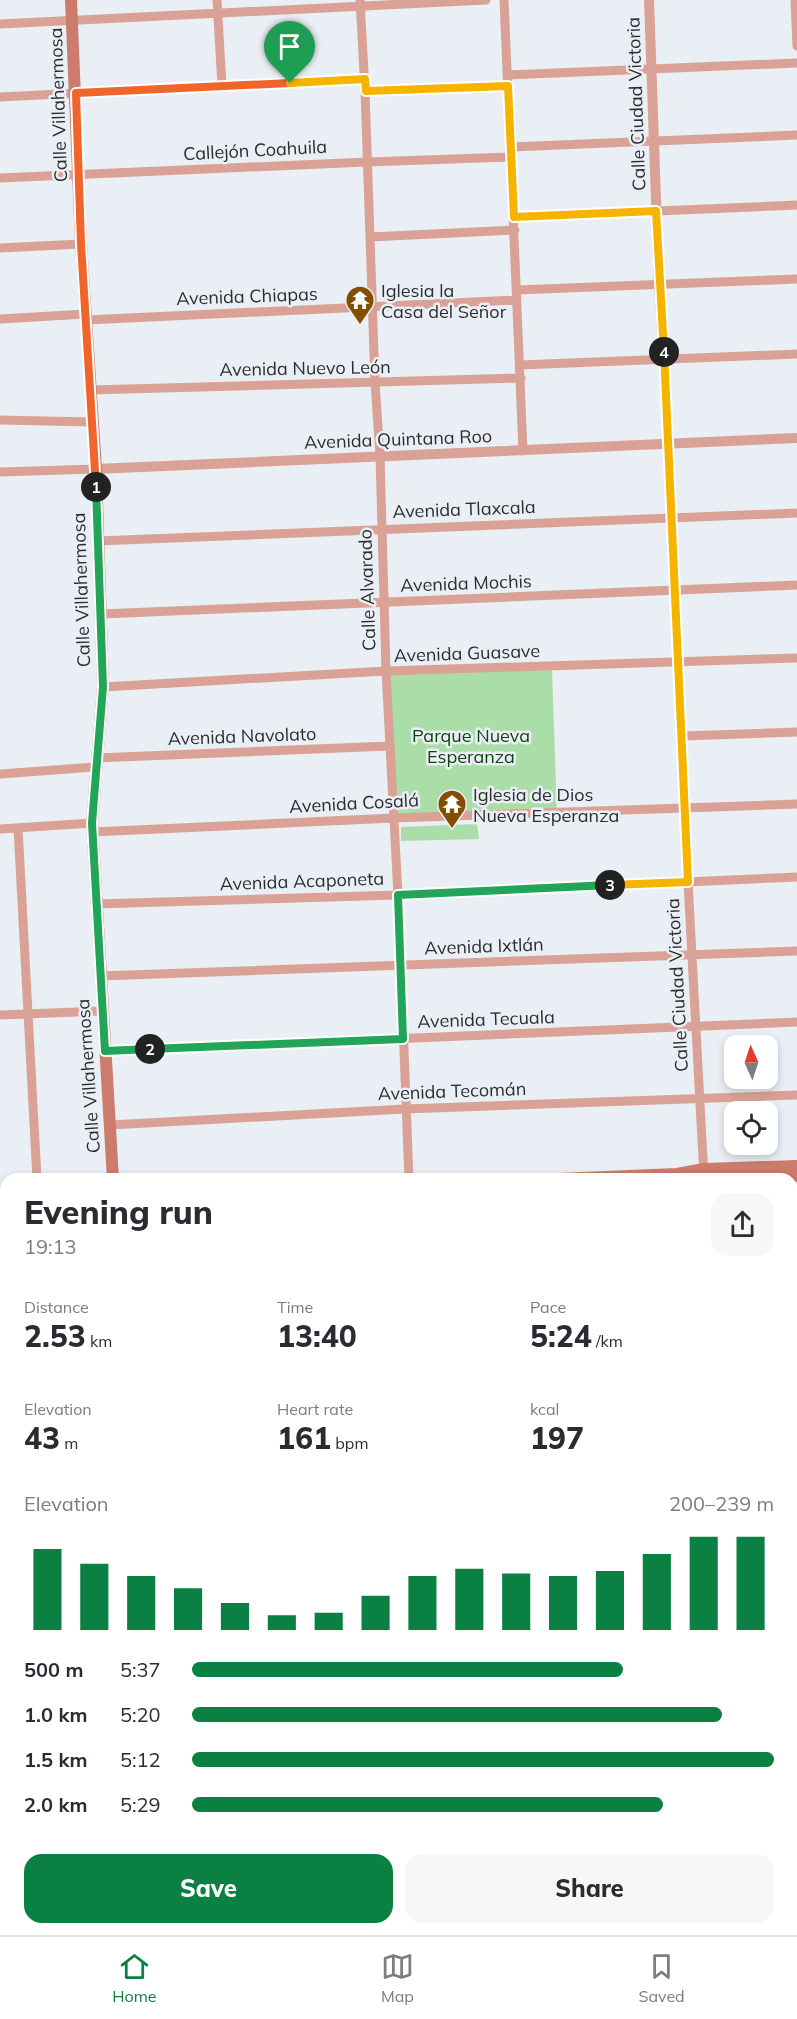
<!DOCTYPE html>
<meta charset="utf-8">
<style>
body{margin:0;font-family:Mulish,sans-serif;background:#f7f7f7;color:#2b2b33;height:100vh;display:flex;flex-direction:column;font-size:22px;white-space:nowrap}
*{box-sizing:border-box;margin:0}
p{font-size:20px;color:#7c7c81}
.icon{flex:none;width:33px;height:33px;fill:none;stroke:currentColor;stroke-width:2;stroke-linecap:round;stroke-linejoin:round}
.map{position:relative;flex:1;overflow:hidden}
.sheet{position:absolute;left:0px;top:1173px;width:798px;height:762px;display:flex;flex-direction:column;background:#fff;border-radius:18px 18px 0 0;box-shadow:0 3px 9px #0003}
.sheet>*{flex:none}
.needle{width:39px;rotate:357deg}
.buttons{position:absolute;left:724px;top:1035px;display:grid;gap:12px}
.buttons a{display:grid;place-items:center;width:54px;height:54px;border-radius:12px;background:#fff;box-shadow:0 3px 9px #0003;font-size:30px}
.pin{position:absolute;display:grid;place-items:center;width:51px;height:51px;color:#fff;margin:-62px -26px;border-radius:50% 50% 50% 0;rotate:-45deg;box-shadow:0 0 6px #0007}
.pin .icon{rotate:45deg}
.km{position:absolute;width:30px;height:30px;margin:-15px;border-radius:50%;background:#222;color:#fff;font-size:16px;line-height:30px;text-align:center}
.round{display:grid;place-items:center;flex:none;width:63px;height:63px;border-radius:18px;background:#f7f7f7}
.overview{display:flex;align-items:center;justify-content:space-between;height:102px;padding:0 24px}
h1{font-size:33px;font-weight:800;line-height:45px}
.figures{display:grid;grid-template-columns:repeat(3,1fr);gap:9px;height:102px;padding:6px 24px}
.figures div{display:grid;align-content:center}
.figures b{font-size:30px;font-weight:800}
.figures small{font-size:16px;font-weight:400}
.figures p{font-size:16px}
.chart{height:168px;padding:12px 24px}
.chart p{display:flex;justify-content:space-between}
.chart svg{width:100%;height:108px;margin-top:6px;stroke:#0b8043;stroke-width:6}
.button{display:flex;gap:12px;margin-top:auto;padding:12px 24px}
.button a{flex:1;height:69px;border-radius:18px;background:#0b8043;color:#fff;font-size:24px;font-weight:800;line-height:69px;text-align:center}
.button a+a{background:#f7f7f7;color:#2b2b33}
ul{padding:0 24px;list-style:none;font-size:20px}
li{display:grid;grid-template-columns:96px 72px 1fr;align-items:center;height:45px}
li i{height:15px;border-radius:8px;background:#0b8043}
.dock{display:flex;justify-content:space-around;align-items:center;height:84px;border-top:2px solid #e1e1e2;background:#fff;font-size:16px;color:#7c7c81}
.dock a{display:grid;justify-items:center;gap:3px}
.dock .on{color:#0b8043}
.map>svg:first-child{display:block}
</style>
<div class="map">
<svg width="797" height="1935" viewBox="0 0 797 1935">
<rect width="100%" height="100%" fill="#e9eff4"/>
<path fill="#aadda8" d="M552 670 557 814 394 821 387 674Z
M477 824 479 839 401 841V827Z
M792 1422 797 1452V1847L792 1857Z
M268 1929H755L752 1935H268Z"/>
<path fill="#61a7d0" d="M792 1593 797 1617V1685L792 1684Z
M792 1723 797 1727V1797L792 1805Z
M439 1929H614L612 1935H440Z"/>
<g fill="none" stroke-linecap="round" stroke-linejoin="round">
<path stroke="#daa297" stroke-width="9" d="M217 0 222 86
M360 0 365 91 375 383 380 456 386 671 398 895 409 1179
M504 0 523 451
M795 0 797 46
M0 24 486 0
M507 75 797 63
M365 91 508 86
M0 97 365 79
M511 147 797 135
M0 178 367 162 511 157
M514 217 797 205
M370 237 515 230
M0 248 81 244
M517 290 797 279
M0 319 86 314
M86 320 517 300
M520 365 797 354
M90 390 521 378
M0 420 92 422
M669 444 688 882 704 1177
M0 472 96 469
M97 541 797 513
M101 614 797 585
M103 687 386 671 797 658
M682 736 797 732
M96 758 389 746
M0 774 95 767
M18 828 37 1179
M0 829 92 823
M92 832 394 818 797 804
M96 904 398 895 797 877
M100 976 797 951
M0 1015 102 1011
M105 1051 797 1022
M110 1125 405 1109 797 1095
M0 1458 6 1457
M0 1684 6 1690
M0 1727 6 1721
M0 1802 6 1830
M0 1868 6 1866
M0 1929 6 1926
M33 1929 35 1935
M793 1935 797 1927"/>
<path stroke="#daa297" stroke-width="10" d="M649 0 659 285 669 444
M96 469 797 438"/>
<path stroke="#cc7b6c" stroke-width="12" d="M71 0 81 244 96 469 103 687 92 823 113 1179
M720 1177 797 1176
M559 1179 677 1174 704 1169 797 1166
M0 1200H6
M158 1929 159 1935"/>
<path stroke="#ba503e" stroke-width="15" d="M792 1873 797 1863
M792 1900 797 1891
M759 1935 762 1929
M774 1935 777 1929"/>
</g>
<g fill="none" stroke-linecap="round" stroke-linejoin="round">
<g stroke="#fff" stroke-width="12">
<path id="split-1" d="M96 487 81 244 76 93 290 83"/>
</g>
<g stroke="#fff" stroke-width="12">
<path id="split-2" d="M96 487 103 687 92 823 105 1051 150 1049"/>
</g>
<g stroke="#fff" stroke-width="12">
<path id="split-3" d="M150 1049 403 1039 398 895 610 885"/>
</g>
<g stroke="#fff" stroke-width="12">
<path id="split-4" d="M610 885 688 882 664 352"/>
</g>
<g stroke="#fff" stroke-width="12">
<path id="split-5" d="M290 83 365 79 366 91 508 86 514 217 656 211 664 352"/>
</g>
<use href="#split-1" stroke="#f0652b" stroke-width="8"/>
<use href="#split-2" stroke="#22a559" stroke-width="8"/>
<use href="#split-3" stroke="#22a559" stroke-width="8"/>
<use href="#split-4" stroke="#f5b400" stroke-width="8"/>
<use href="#split-5" stroke="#f5b400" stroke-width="8"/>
</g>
<defs>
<g id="temple-pin" transform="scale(1.5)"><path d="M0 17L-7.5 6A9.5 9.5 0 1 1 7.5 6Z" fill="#854d00" stroke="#e9eff4"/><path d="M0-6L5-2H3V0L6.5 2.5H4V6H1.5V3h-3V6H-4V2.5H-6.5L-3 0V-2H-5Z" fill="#fff"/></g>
</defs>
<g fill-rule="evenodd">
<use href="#temple-pin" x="360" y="300"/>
<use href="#temple-pin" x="452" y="804"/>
</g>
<g text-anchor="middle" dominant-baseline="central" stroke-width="5" stroke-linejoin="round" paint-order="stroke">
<g font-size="18" fill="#2b2d2f" stroke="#e9eff4">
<text transform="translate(636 104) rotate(-92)">Calle Ciudad Victoria</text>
<text transform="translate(58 105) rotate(-92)">Calle Villahermosa</text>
<text transform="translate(255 150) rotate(-3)">Callejón Coahuila</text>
<text transform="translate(247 296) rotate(-2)">Avenida Chiapas</text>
<text transform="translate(305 368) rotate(-1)">Avenida Nuevo León</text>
<text transform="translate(398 439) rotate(-2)">Avenida Quintana Roo</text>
<text transform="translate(464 509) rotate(-2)">Avenida Tlaxcala</text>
<text transform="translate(466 583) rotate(-2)">Avenida Mochis</text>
<text transform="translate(81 590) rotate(-92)">Calle Villahermosa</text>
<text transform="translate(367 590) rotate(-92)">Calle Alvarado</text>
<text transform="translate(467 653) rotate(-2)">Avenida Guasave</text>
<text transform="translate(242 736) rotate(-2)">Avenida Navolato</text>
<text transform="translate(354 803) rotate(-3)">Avenida Cosalá</text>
<text transform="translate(302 881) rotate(-2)">Avenida Acaponeta</text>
<text transform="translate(484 946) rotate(-2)">Avenida Ixtlán</text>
<text transform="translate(677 985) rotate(-93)">Calle Ciudad Victoria</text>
<text transform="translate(486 1019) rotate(-2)">Avenida Tecuala</text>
<text transform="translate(88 1076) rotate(-94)">Calle Villahermosa</text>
<text transform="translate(452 1091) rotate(-2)">Avenida Tecomán</text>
</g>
<g font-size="18" fill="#2b2d2f" stroke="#e9eff4" text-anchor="start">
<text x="381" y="290">Iglesia la<tspan x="381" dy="21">Casa del Señor</tspan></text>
<text x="473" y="794">Iglesia de Dios<tspan x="473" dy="21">Nueva Esperanza</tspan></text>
</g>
<g font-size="18" fill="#0e4410" stroke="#e9eff4">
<text x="471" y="735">Parque Nueva<tspan x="471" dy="21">Esperanza</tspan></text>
</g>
</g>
</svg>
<div class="buttons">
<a><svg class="needle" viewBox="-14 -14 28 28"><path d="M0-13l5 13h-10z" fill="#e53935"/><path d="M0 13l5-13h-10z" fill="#7c7c81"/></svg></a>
<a><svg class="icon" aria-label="locate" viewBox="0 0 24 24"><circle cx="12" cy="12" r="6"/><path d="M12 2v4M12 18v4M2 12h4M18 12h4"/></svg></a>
</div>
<div class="pin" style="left:290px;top:83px;background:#1e9e55"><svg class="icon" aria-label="arrive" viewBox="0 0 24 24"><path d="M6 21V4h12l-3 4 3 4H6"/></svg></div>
<b class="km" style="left:96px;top:487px">1</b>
<b class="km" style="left:150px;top:1049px">2</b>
<b class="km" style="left:610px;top:885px">3</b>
<b class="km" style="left:664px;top:352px">4</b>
<section class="sheet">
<div class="overview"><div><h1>Evening run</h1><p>19:13</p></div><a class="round"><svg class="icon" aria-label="share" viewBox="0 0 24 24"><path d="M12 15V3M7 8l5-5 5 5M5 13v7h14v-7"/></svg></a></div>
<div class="figures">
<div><p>Distance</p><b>2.53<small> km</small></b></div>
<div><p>Time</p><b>13:40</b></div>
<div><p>Pace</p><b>5:24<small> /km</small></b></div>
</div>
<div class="figures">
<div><p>Elevation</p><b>43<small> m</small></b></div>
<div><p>Heart rate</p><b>161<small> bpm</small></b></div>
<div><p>kcal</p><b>197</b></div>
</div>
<div class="chart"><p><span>Elevation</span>200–239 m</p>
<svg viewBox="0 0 160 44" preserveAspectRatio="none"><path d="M5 44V11M15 44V17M25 44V22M35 44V27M45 44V33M55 44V38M65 44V37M75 44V30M85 44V22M95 44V19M105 44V21M115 44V22M125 44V20M135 44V13M145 44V6M155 44V6"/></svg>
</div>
<ul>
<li><b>500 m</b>5:37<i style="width:74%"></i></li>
<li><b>1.0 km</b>5:20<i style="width:91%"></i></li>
<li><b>1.5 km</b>5:12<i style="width:100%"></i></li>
<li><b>2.0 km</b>5:29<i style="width:81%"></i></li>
</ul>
<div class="button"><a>Save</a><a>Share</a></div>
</section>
</div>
<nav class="dock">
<a class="on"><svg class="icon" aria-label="home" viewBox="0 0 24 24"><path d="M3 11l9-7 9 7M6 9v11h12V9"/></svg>Home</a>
<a><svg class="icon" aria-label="map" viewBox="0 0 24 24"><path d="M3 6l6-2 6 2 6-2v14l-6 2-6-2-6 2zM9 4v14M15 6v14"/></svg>Map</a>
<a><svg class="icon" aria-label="saved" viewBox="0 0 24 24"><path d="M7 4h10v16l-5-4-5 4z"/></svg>Saved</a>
</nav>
